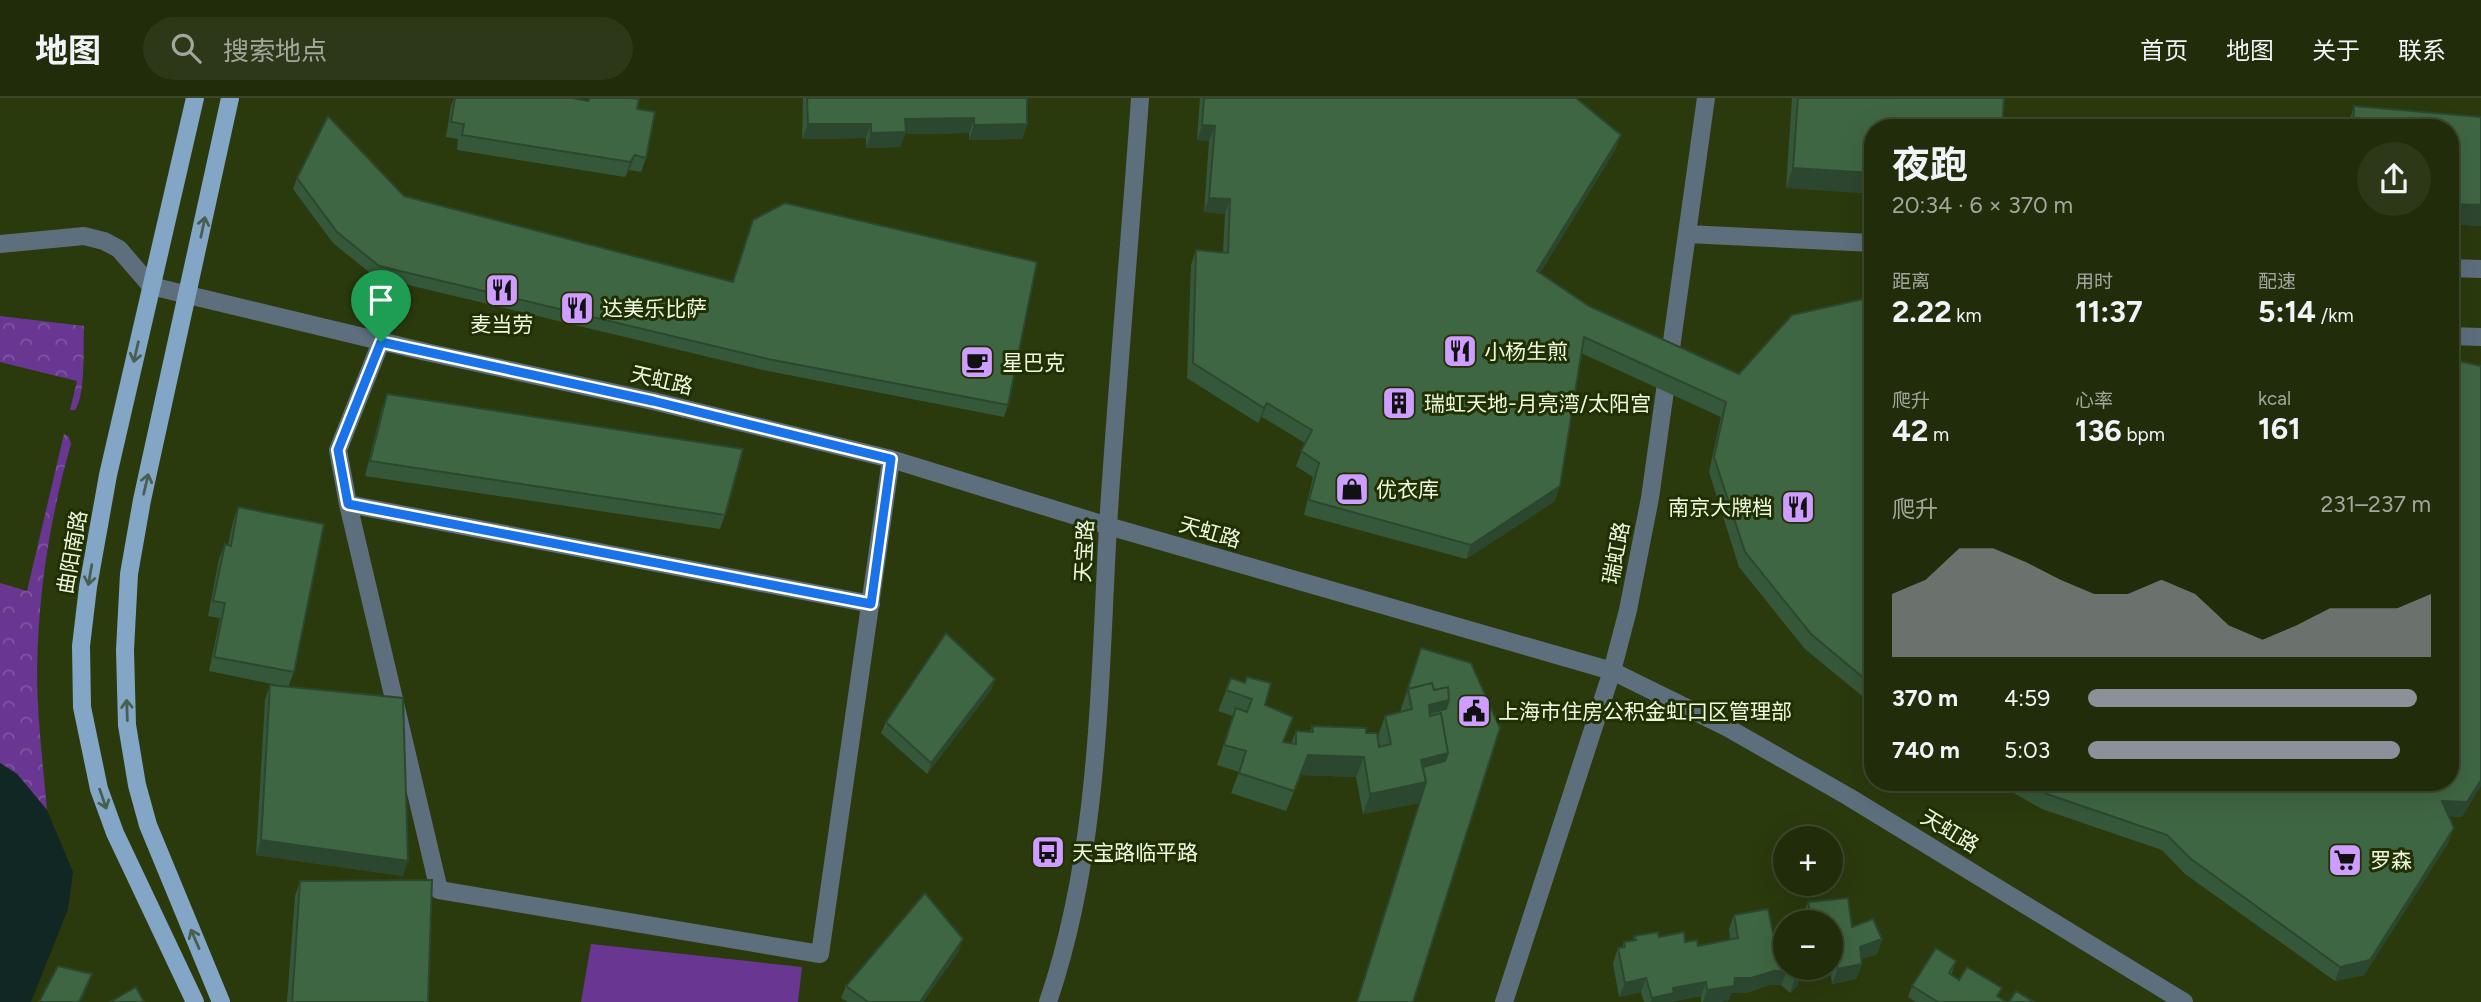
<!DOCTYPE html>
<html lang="zh">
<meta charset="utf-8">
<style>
body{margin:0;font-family:Figtree,"Noto Sans SC",sans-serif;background:#2d3818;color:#f1f3f6;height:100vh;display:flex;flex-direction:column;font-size:26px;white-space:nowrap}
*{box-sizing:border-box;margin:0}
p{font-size:23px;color:#a2a79c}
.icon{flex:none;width:38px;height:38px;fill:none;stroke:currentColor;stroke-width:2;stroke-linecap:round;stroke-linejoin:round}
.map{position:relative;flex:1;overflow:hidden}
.drawer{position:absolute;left:1864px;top:21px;width:595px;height:672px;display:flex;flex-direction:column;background:#202c0a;border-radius:28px;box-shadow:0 7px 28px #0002,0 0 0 2px #3d482b}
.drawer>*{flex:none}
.buttons{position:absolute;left:1773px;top:728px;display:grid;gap:14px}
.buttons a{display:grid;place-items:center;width:70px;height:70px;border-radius:50%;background:#202c0a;box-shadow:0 7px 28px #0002,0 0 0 2px #3d482b;font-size:35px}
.pin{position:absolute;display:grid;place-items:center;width:60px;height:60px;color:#fff;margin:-72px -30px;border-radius:50% 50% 50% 0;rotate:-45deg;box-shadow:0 0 7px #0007}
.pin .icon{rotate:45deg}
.round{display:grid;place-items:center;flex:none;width:74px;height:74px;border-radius:37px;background:#2d3818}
.summary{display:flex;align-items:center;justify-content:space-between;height:119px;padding:0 28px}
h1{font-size:38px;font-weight:700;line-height:52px}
.metrics{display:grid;grid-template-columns:repeat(3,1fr);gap:10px;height:119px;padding:7px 28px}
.metrics div{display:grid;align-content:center}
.metrics b{font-size:30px;font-weight:700}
.metrics small{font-size:19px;font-weight:400}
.metrics p{font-size:19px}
.chart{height:196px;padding:14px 28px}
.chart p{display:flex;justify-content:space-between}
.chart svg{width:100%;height:126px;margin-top:7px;fill:#8c9099;opacity:.7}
ul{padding:0 28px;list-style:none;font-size:23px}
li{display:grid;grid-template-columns:112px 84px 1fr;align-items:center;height:52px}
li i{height:18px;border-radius:9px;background:#8c9099}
header{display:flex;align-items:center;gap:42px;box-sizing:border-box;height:98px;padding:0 35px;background:#202c0a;border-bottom:2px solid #3d482b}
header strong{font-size:33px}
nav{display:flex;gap:38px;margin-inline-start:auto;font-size:24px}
.search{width:490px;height:63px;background:#2d3818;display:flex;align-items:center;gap:18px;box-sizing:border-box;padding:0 24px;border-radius:38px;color:#a2a79c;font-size:26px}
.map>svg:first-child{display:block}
</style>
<header>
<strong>地图</strong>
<div class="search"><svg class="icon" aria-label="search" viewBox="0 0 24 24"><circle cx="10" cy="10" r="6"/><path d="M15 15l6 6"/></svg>搜索地点</div>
<nav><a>首页</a><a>地图</a><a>关于</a><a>联系</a></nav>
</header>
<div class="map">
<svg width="2481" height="904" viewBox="0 0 2481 904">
<defs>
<pattern id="forest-crowns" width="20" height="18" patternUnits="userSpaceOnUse" patternTransform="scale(1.75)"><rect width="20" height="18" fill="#693792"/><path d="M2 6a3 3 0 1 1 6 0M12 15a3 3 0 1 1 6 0" fill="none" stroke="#7f55a1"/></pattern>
</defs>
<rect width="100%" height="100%" fill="#2a3a0d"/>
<path fill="url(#forest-crowns)" d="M0 218 84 228C83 248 86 297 75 312H70L77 283 0 264Z
M64 336 69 339 71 346C50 419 38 496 37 573 37 619 43 666 47 712L17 676 0 665V485L27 493Z"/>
<path fill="#693792" d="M591 846 802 869 798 904H581Z"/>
<path fill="#102724" d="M0 665 17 676 47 712 73 774 68 811 31 904H0Z"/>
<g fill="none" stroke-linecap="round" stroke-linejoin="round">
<path stroke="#5d6e7d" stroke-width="18" d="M1687 136 1872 145
M0 146 84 138 104 143 119 151 151 188 426 254 653 303 891 361 1108 428 1612 573 1728 630 1849 699 2184 904
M2450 170 2481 171
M2450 238 2481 239
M381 244 338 352 348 406 439 792 820 856 891 361
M348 406 871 506
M1048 904C1100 752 1099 587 1108 428 1117 285 1130 143 1140 0
M1504 904 1612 573 1628 512 1650 400 1706 0"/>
<path stroke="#84a6c6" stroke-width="18" d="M195 904 115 735 99 691 82 609 81 548 88 489 108 377 195 0
M221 904 148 727 137 687 127 627 125 552 129 476 142 402 230 0"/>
</g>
<path fill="#36583a" d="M454 0H572L637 11 646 60 641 74 629 72 625 79 457 52 458 41 446 39 451 8Z
M803 0H1027V26L1022 41 969 42V35L905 36 900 49 866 50V40L802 41Z
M1200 0H1576L1621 37 1615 52 1540 175 1589 208 1739 276 1872 199V606L1805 551 1739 469 1709 374 1721 319 1581 255 1555 403 1466 461 1304 417 1313 379 1296 368 1305 345 1262 319 1258 325 1187 280 1191 167 1196 152 1223 154 1225 116 1204 114 1209 43 1197 42Z
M1792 0H2004L1786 90Z
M2354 8 2481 19V128L2450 126V30H2347Z
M297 80 404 98 733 184 1008 307 1004 319 763 272 375 179 333 145 293 91Z
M387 296 725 417 720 431 365 378 382 310Z
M238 409 294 574 288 589 403 778 256 757 265 602 270 587 287 589 209 573 220 520 208 518 219 461 225 446 228 447 233 424Z
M1421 550 1471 565 1413 904H1357L1419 705 1363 716 1356 679 1301 677 1286 713 1231 695 1239 674 1217 667 1233 618 1218 613 1231 580 1265 607 1283 644 1291 646 1296 633 1310 634 1312 628 1366 635 1380 649 1378 638 1385 618 1401 614V611Z
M995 581 991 592 927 676 881 635 886 624Z
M1994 684H2450L2462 719 2449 718 2454 730 2448 745 2364 877 2335 883 2185 776 2162 752 2042 711Z
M300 783 428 904H287L295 798Z
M1808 804 1852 829 1882 841 1877 856 1861 861 1862 866 1856 881 1832 886 1831 878 1800 880 1797 888 1790 895 1781 887H1769L1746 895H1731L1729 902 1720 904H1701V898L1670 904H1644L1641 894 1619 899 1613 865 1618 850H1622L1624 844 1633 842 1634 838 1659 839 1685 844 1698 848 1730 842 1729 831 1734 817 1773 835 1830 824H1803L1802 819Z
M959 853 923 904H848L841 900 846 888Z
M1956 863 1951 877 1959 882 1998 899 2006 904H1916L1908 899 1912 888Z"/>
<path fill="#2c472f" d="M974 20 969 35 905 36 900 49 866 50 871 35 905 21Z
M808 26H871L866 40 802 41Z
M1027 26 1022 41 969 42 974 27Z
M1202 27 1215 28 1209 43 1197 42Z
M1621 37 1615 52 1532 188 1537 173Z
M635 57 629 72 625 79 630 64Z
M1793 70 1872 75V96L1786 90Z
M1209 100 1230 101 1225 116 1204 114Z
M2450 106 2481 107V128L2450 126Z
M1267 305 1262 319 1258 325 1264 310Z
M1560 388 1555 403 1466 461 1471 447Z
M995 581 991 592 927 676 931 665Z
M1431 600 1449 602 1442 623 1425 615Z
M1448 655 1441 675 1420 680 1421 662Z
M1308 657 1364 659 1356 679 1301 677 1286 713Z
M2481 682V688L2462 719 2437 718 2442 703Z
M1426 684 1419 705 1363 716 1370 696Z
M2454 730 2448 745 2364 877 2335 883 2340 869Z
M261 742 408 763 403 778 256 757Z
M963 841 959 853 923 904H920Z
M1882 841 1877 856 1854 863 1860 849Z
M1830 863H1836L1831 878 1800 880 1797 888 1790 895 1795 880V870H1830Z
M1862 866 1856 881 1832 886 1838 871Z
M1774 873H1787L1781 887H1769L1746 895H1731L1729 902 1720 904H1703L1707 892 1735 880Z
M92 876 88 888 80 904H79Z
M1646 880 1641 894 1619 899 1625 885Z
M1706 884 1701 898 1670 904H1651L1652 900 1673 890Z"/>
<path fill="#3f6643" stroke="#2c472f" stroke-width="2" d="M455 0H572L588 3 590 0H631L639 1 637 11 655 14 646 60 635 57 630 64 462 37 464 26 451 24Z
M807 0H1027V26L974 27V20L905 21 906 34 871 35V26H808Z
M1204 0H1576L1621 37 1537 173 1589 208 1739 276 1792 217 1872 199V587L1811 536 1745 454 1714 359 1726 304 1584 239 1560 388 1471 447 1309 402 1319 365 1301 353 1312 332 1267 305 1264 310 1193 265 1196 152 1228 155 1230 101 1209 100 1215 28 1202 27Z
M1798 0H2004L2002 30H1872V75L1793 70Z
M2354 8 2481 19V107L2450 106V30H2353Z
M328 18 404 98 733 184 753 122 785 105 1037 164 1008 307 768 261 379 168 337 134 297 80Z
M2450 261 2481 268V682L2467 704 2442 703 2454 730 2370 862 2340 869 2191 761 2167 737 2047 696 2026 684H2450Z
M387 296 743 351 725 417 370 363Z
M238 409 324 426 294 574 214 559 225 505 213 503 225 446 231 448Z
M946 535 995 581 931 665 886 624Z
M1421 550 1471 565 1500 630 1413 904H1357L1426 684 1423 669 1445 663 1448 655 1441 615 1430 618V615L1446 611 1449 602 1448 589 1434 592 1432 585 1408 591 1405 599Z
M1247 579 1271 585 1265 607 1293 619 1283 644 1296 646V633L1313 634 1312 628 1366 630V635H1377L1379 649 1391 646 1385 618 1412 611 1408 591 1432 585 1434 592 1448 589 1449 602 1429 607 1430 618 1441 615 1448 655 1421 662 1426 684 1370 696 1364 659 1308 657 1294 693 1239 675 1246 653 1224 647 1236 610 1247 614 1252 601 1226 592 1231 580 1245 585Z
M270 587 403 600 408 763 261 742Z
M432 782 428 904H292L300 783Z
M925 795 963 841 920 904H868L846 888Z
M1848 800 1852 829 1873 821 1882 841 1860 849 1862 866 1838 871 1836 863H1830V824H1812L1808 804Z
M1768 811 1773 835 1785 833V870H1799L1802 873 1795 880 1787 873H1774L1751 880H1735L1734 888 1707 892 1706 884 1673 890 1674 895 1652 900 1646 880 1625 885 1618 850 1625 849 1624 844 1636 842 1634 838 1658 834 1659 839 1684 834 1685 844 1697 842 1698 848 1738 840 1734 817Z
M1936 850 1956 863 1949 875 1959 882 1967 869 2002 890 1997 898 2006 904H1938L1912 888Z
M58 868 92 876 79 904H39Z
M136 889 144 904H110Z
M2016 893 2034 904H2009Z"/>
<defs><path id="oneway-shaft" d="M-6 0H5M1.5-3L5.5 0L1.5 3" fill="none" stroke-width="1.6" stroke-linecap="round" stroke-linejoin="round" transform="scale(1.75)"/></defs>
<g stroke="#485f50">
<use href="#oneway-shaft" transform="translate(203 129) rotate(-78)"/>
<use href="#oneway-shaft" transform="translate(136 254) rotate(103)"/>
<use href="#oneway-shaft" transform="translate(146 386) rotate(-77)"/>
<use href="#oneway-shaft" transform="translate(90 477) rotate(100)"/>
<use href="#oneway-shaft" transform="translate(127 612) rotate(-92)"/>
<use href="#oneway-shaft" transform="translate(103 701) rotate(71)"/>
<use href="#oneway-shaft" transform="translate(195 841) rotate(-113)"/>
</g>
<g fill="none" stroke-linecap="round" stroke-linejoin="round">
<g stroke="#fff" stroke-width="14">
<path id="route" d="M381 244 653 303 891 361 871 506 348 406 338 352Z"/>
</g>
<use href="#route" stroke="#1a73e8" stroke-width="9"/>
</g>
<defs>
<g id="restaurant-square" transform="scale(1.75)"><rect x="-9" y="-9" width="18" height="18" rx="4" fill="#cf9dff" stroke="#203002"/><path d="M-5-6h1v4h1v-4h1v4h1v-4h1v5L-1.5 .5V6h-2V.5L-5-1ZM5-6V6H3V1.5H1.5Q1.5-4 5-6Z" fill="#111"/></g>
<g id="cafe-square" transform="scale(1.75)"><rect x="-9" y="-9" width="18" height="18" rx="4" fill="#cf9dff" stroke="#203002"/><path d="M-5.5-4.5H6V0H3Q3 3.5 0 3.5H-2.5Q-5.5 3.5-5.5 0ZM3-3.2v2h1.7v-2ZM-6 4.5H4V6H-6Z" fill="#111"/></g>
<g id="building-square" transform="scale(1.75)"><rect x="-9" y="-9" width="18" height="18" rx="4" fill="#cf9dff" stroke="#203002"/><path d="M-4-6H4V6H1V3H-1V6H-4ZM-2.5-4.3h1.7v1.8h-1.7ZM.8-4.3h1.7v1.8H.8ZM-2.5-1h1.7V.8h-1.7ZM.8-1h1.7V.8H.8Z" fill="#111"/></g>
<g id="shop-square" transform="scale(1.75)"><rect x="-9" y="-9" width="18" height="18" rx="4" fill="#cf9dff" stroke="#203002"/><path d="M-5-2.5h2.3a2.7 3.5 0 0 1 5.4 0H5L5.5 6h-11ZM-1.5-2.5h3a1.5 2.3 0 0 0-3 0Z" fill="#111"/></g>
<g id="civic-square" transform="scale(1.75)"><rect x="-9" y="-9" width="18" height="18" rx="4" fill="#cf9dff" stroke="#203002"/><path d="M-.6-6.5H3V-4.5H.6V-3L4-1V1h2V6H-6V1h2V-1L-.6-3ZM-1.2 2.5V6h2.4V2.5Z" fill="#111"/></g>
<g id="bus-square" transform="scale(1.75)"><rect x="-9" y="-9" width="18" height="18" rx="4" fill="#cf9dff" stroke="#203002"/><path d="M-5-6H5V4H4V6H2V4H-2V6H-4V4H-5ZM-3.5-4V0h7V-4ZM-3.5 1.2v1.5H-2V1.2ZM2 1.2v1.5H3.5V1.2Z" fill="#111"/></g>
<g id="supermarket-square" transform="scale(1.75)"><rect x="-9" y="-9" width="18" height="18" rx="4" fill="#cf9dff" stroke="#203002"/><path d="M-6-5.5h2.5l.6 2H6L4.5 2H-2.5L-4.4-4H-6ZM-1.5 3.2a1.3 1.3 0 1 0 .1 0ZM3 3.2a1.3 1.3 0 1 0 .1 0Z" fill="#111"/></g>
</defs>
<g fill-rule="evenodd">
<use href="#restaurant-square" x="502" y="192"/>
<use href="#restaurant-square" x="577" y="210"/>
<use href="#restaurant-square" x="1460" y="253"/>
<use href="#cafe-square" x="977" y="264"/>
<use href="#building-square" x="1399" y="305"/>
<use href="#shop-square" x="1352" y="391"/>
<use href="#restaurant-square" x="1798" y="409"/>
<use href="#civic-square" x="1474" y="613"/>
<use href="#bus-square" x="1048" y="754"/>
<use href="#supermarket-square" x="2345" y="762"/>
</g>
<g text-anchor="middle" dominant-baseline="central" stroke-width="6" stroke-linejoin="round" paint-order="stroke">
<g font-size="21" fill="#eef9e0" stroke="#203002" text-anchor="start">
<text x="602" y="210">达美乐比萨</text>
<text x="502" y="226" text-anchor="middle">麦当劳</text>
<text x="1484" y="253">小杨生煎</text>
<text x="1002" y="264">星巴克</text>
<text x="1424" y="305">瑞虹天地-月亮湾/太阳宫</text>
<text x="1376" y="391">优衣库</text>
<text x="1773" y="409" text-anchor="end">南京大牌档</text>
<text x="1498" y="613">上海市住房公积金虹口区管理部</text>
<text x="1072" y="754">天宝路临平路</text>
<text x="2370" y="762">罗森</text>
</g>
<g font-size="21" fill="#eef9e0" stroke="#203002">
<text transform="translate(662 282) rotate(13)">天虹路</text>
<text transform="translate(1210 434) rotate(16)">天虹路</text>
<text transform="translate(1084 453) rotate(-87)">天宝路</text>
<text transform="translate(72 454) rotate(-80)">曲阳南路</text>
<text transform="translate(1616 455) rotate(-79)">瑞虹路</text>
<text transform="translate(1950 733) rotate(31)">天虹路</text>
</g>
</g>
</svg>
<div class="buttons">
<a>+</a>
<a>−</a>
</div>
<div class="pin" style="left:381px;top:244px;background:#1e9e55"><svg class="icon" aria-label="arrive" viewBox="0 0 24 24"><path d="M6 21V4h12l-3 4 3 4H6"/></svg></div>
<section class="drawer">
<div class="summary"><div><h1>夜跑</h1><p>20:34 · 6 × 370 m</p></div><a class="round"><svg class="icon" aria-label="share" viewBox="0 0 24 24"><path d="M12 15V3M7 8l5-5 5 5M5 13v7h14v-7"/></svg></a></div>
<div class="metrics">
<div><p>距离</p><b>2.22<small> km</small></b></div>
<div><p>用时</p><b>11:37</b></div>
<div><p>配速</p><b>5:14<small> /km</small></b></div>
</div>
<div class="metrics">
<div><p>爬升</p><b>42<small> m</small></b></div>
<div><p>心率</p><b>136<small> bpm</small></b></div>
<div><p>kcal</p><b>161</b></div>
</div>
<div class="chart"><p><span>爬升</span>231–237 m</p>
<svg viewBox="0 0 160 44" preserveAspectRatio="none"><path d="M0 44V22L10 17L20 6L30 6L40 11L50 17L60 22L70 22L80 17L90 22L100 33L110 38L120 33L130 27L140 27L150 27L160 22V44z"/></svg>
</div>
<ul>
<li><b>370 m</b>4:59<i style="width:96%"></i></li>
<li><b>740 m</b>5:03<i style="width:91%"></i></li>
</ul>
</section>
</div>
